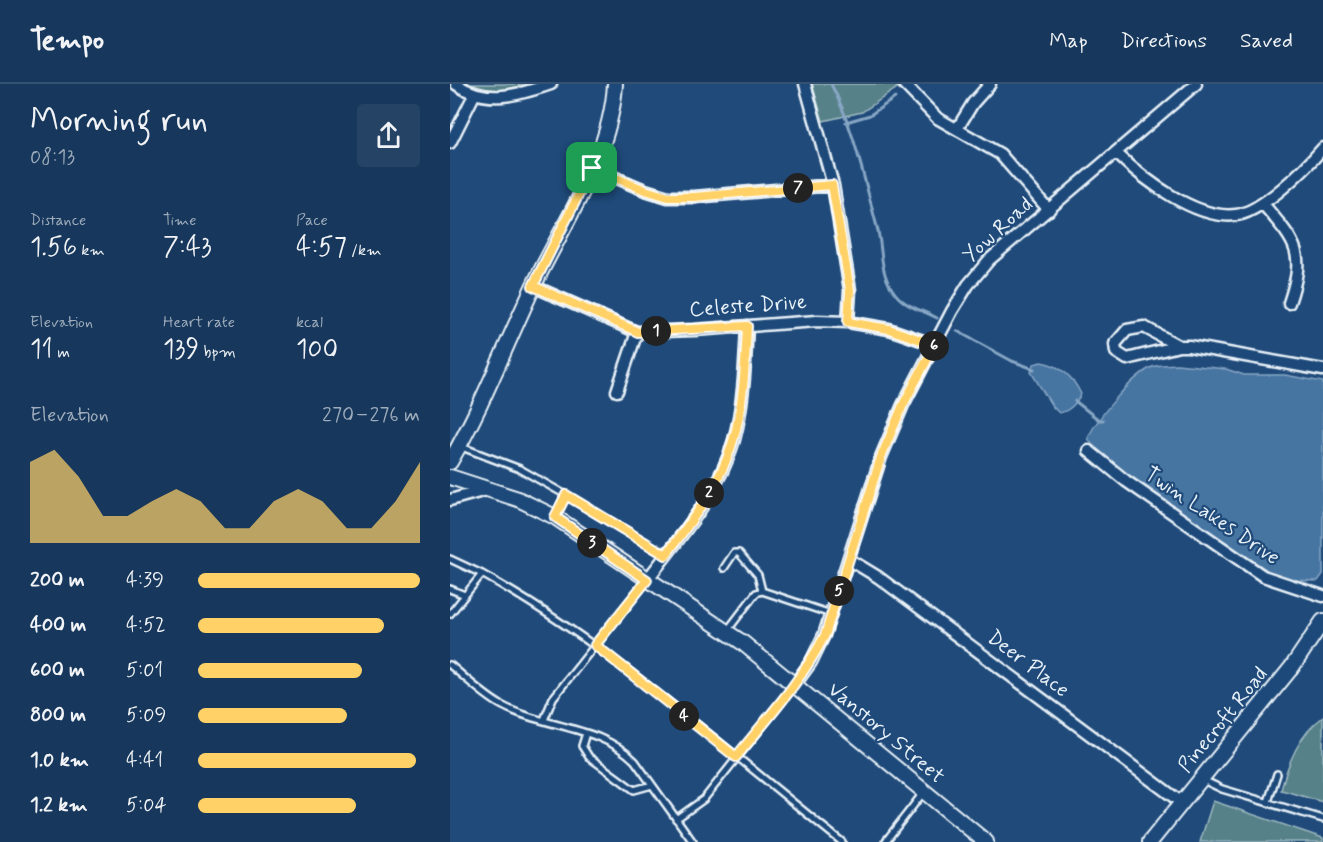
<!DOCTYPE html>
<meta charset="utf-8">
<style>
body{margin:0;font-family:Mynerve,sans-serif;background:#244365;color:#f1f3f6;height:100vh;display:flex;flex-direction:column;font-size:22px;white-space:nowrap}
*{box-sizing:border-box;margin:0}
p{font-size:20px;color:#9eacbb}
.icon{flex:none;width:33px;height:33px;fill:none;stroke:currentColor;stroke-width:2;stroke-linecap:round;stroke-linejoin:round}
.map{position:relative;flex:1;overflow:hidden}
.panel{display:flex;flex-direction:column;background:#17385c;width:450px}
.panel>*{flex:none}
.pin{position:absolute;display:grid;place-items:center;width:51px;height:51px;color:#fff;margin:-26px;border-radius:12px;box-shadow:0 3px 9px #0006}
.km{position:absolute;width:30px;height:30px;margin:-15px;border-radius:50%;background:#222;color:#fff;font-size:16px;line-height:30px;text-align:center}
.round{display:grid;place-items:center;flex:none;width:63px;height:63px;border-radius:6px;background:#244365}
.overview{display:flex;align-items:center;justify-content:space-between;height:102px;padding:0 30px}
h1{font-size:33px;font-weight:600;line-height:45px}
.stats{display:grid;grid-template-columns:repeat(3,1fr);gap:9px;height:102px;padding:6px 30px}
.stats div{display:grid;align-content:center}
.stats b{font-size:26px;font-weight:600}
.stats small{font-size:16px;font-weight:400}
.stats p{font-size:16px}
.chart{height:168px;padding:12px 30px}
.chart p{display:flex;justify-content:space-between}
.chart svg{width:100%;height:108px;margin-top:6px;fill:#ffd166;opacity:.7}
ul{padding:0 30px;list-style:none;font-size:20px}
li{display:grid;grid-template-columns:96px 72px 1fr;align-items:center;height:45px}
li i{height:15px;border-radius:8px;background:#ffd166}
header{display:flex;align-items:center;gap:36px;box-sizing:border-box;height:84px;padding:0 30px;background:#17385c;border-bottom:2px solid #365272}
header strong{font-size:28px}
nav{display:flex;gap:33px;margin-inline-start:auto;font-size:21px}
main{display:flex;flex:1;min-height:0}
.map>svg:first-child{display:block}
</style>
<header>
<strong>Tempo</strong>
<nav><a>Map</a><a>Directions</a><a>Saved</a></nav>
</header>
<main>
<section class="panel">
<div class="overview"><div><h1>Morning run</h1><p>08:13</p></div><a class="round"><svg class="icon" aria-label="share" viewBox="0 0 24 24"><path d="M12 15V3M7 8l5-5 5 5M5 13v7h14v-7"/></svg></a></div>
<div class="stats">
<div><p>Distance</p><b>1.56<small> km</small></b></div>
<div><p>Time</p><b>7:43</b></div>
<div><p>Pace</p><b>4:57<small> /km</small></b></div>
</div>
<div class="stats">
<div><p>Elevation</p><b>11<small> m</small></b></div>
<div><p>Heart rate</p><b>139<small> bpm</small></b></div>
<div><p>kcal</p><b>100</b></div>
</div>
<div class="chart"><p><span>Elevation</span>270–276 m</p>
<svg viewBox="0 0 160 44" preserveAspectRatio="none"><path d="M0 44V11L10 6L20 17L30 33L40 33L50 27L60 22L70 27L80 38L90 38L100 27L110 22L120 27L130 38L140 38L150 27L160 11V44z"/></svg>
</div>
<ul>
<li><b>200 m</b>4:39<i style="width:100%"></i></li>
<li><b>400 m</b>4:52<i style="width:84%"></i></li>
<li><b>600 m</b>5:01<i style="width:74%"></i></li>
<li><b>800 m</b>5:09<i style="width:67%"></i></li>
<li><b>1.0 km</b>4:41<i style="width:98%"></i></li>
<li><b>1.2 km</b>5:04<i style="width:71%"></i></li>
</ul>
</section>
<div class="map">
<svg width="873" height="758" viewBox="0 0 873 758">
<rect width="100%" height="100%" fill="#1f4a7a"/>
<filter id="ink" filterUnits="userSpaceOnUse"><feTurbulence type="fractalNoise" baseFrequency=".0167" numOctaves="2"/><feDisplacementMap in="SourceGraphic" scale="12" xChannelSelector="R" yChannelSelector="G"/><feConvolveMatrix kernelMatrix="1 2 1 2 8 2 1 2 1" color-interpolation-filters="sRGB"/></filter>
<g filter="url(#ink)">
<path fill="#568189" stroke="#9fb9c0" stroke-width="1.5" d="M20 0H84L42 7Z
M362 0H444L447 4 412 28 373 37Z
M873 633V718L831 706C838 679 849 650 873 633Z
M763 717 873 754V758H750Z"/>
<path fill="#4774a2" stroke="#87a6c4" stroke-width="1.5" d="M591 278C610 281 623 293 631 310 626 320 620 327 609 329L602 322 581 288 584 280Z
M727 280 776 285 794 291H835L873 298V490L868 497 838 496 820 488 664 384 646 367 638 354C647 334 680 295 700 284 707 280 719 281 727 280Z"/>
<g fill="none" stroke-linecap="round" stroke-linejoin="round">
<path stroke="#87a6c4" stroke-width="3" d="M381 0C404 44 414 95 427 143 433 164 429 186 442 205 453 223 470 225 487 234
M396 38 420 31 445 14
M507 247 562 277 584 285
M625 317 649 336H653"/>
<g stroke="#e8f1f8" stroke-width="10">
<path id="lane" d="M9 362 70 385 116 411
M106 431 116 411 216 471
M0 475 32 490 0 530
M274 484 284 469H289L308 491 312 507
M32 490C163 563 275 665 392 758
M0 505 15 511
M277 547 306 509 312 507 381 530
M0 581C16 594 33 611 51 621 93 644 150 641 185 677L243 758
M94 636 103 614 197 496
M136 649 132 662 139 673 184 706 202 701
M753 696 772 705 873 735
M818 718 827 690
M226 735 254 715 344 602
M435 758 473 709"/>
</g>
<g stroke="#e8f1f8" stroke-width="15">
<path id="street" d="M6 0C36 21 69 11 101 0
M355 0 383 101 400 206 398 238
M454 0 487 34 550 70 599 126
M507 45 523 19 540 0
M0 59 24 11
M666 69C693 95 746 136 786 131 812 128 856 84 873 64
M142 84 195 106 218 113H244L383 101
M813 120C847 160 856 168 839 219
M83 202 187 248 245 246 367 237 398 238 439 245 485 261
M729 262 694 243 677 246 665 260 666 268 677 275 729 262H739L873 286
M167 307 187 248
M639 367 676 397 813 492 873 512
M0 416 40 405
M400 476 428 493 732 719
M197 496C230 453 269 409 284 356 294 319 295 280 297 242
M345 600 361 578 374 551 431 373 453 321 502 227 518 201 539 176 746 0"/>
</g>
<g stroke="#e8f1f8" stroke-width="18">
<path id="secondary" d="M0 378C33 321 56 260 84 201 114 138 161 72 165 0
M0 393 68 415 105 433 293 559 536 758
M700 758 842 583 873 537"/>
</g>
<use href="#lane" stroke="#1f4a7a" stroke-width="5"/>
<use href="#street" stroke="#1f4a7a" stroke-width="10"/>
<use href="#secondary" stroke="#1f4a7a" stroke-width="14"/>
</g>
</g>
<g fill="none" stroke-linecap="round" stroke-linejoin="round" filter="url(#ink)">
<g stroke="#fff" stroke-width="12">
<path id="route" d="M142 84 195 106 218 113H244L382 101 400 206 398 238 439 245 485 261 453 321 431 373 375 551C352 596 318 634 286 673L145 561 197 496 105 433 116 411 216 471C242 436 271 400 283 357 294 320 295 280 297 242L188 248 83 202Z"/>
</g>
<use href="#route" stroke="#ffd166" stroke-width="8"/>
</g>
<g text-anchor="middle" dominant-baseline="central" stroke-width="4.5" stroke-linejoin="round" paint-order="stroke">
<g font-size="21" fill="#e8f1f8" stroke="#1f4a7a">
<text transform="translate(548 146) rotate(-42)">Yow Road</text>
<text transform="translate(298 222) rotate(-4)">Celeste Drive</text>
<text transform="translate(762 432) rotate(34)">Twin Lakes Drive</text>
<text transform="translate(578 580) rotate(37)">Deer Place</text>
<text transform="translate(773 636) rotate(-51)">Pinecroft Road</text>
<text transform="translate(436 649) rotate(40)">Vanstory Street</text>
</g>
</g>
</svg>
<div class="pin" style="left:142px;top:84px;background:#1e9e55"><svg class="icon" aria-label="arrive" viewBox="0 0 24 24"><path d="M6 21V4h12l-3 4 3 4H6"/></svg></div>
<b class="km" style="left:206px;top:247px">1</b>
<b class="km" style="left:259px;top:409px">2</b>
<b class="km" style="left:142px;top:459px">3</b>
<b class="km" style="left:234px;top:632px">4</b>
<b class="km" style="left:389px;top:507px">5</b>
<b class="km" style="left:484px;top:262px">6</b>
<b class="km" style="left:348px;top:104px">7</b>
</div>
</main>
